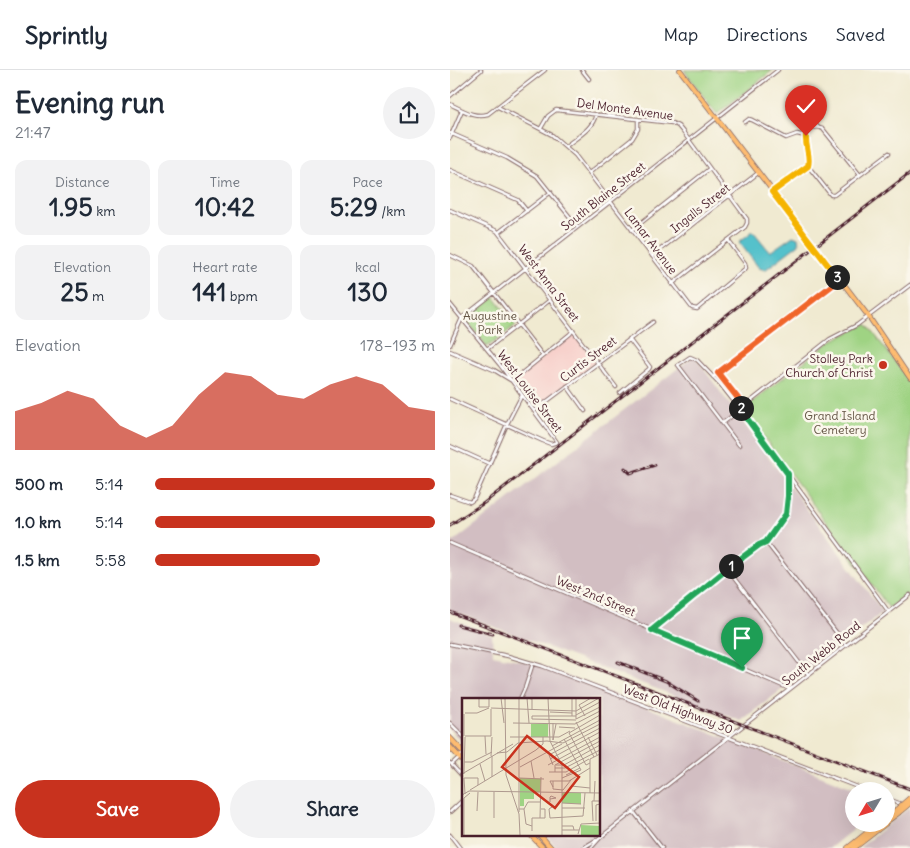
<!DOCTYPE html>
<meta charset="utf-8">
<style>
body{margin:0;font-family:Delius,sans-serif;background:#f2f2f3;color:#1f2937;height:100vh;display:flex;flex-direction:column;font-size:19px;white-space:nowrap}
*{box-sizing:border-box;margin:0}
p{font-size:16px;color:#747a83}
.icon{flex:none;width:28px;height:28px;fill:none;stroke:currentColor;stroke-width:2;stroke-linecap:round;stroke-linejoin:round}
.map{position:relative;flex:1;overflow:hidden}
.sheet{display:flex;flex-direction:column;background:#fff;width:450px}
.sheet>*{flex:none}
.needle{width:32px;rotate:232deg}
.fabs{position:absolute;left:395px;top:712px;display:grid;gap:10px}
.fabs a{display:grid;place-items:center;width:50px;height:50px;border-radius:50%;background:#fff;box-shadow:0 5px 20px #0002;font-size:25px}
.pin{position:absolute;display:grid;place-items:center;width:42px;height:42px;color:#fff;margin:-51px -21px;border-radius:50% 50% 50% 0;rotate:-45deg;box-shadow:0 0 5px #0007}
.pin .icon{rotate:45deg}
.km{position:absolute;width:25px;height:25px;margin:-12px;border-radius:50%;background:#222;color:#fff;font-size:14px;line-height:25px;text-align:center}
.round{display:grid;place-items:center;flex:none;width:52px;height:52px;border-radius:26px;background:#f2f2f3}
.headline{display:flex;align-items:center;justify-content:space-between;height:85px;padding:0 15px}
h1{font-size:28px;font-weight:700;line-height:38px}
.metrics{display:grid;grid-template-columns:repeat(3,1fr);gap:8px;height:85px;padding:5px 15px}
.metrics div{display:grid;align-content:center;border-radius:12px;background:#f2f2f3;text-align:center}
.metrics b{font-size:25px;font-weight:700}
.metrics small{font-size:14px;font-weight:400}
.metrics p{font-size:14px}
.chart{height:140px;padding:10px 15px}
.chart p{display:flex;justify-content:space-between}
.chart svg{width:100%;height:90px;margin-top:5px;fill:#c8321e;opacity:.7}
.action{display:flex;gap:10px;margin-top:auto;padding:10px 15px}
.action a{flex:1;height:58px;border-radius:30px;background:#c8321e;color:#fff;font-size:20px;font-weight:700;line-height:58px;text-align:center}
.action a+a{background:#f2f2f3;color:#1f2937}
ul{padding:0 15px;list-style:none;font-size:16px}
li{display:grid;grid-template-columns:80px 60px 1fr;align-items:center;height:38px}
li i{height:12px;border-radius:6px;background:#c8321e}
header{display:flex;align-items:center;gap:30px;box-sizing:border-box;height:70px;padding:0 25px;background:#fff;border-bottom:1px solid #e0e1e3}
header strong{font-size:24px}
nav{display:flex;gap:28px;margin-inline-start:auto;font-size:18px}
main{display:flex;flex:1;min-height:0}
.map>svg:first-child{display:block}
</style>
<header>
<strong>Sprintly</strong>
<nav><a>Map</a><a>Directions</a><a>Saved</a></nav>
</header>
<main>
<section class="sheet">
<div class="headline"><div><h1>Evening run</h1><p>21:47</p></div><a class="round"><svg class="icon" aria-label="share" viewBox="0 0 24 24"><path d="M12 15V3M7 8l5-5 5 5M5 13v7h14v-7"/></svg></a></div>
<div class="metrics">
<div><p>Distance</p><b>1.95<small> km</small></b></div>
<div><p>Time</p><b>10:42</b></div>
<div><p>Pace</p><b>5:29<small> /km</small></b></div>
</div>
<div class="metrics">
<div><p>Elevation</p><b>25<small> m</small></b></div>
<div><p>Heart rate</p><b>141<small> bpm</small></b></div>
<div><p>kcal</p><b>130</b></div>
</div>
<div class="chart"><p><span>Elevation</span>178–193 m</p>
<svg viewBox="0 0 160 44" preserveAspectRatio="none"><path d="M0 44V25L10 21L20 15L30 19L40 32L50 38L60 32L70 17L80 6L90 8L100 17L110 19L120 12L130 8L140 12L150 23L160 25V44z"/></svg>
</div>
<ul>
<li><b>500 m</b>5:14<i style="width:100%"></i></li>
<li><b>1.0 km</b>5:14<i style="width:100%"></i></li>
<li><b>1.5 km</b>5:58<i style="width:59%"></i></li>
</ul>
<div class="action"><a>Save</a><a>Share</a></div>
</section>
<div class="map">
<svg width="460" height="778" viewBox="0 0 460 778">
<rect width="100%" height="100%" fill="#fbf7ec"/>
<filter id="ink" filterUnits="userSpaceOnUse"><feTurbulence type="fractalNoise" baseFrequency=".02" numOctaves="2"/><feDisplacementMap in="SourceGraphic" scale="10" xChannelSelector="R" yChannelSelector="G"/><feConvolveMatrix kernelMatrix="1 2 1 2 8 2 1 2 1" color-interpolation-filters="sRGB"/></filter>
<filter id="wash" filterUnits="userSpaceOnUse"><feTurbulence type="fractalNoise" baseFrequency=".0096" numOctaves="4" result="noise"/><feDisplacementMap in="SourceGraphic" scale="20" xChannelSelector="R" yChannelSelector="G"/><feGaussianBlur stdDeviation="1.12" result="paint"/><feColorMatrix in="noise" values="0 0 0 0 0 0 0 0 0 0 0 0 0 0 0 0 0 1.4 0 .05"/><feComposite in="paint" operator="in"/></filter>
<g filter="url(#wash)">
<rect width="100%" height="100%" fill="#f0ead1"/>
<path fill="#f7d0cb" d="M123 263 146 292 85 338 64 311Z"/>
<path fill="#d2bec2" d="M244 286 433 542 291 651 0 540V470L3 472Z
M0 548 42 565 43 585 83 593 411 721H404V754H408L407 756 380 778H107L95 764H149V629H14V675L0 659Z
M460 737V778H409Z"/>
<path fill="#9fd383" stroke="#747957" d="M234 0H323L267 44Z
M44 227 66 255 37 277 15 248Z
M417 254 456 307 460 305V522L439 538 293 339 381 271Z"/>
<path fill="#54c1cb" stroke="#4f707b" d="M303 161 320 182 343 166 348 168 349 174 315 200 309 198 289 172Z"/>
</g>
<g filter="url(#ink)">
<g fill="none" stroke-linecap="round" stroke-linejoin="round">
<g stroke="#846665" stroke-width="4.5">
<path id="minor" d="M132 0 139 9
M0 26 31 0
M343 31 368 57
M0 34C13 40 24 48 38 44L95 0
M48 37 102 65 125 85 242 238 247 239 296 198 295 193 278 170
M295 52 299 49 302 50 336 68 347 64 355 66
M91 58 98 46 106 40 222 53 228 56 233 62 297 149V153L295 157 222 214
M0 63 57 88 87 106 128 157
M0 68 12 40
M116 76C127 67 143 59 146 44
M0 100 68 130 77 141
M139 103 182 69 188 59V49
M410 105 373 59C366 56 361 57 356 63 355 74 361 85 358 96L381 125H384L439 83
M323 122 358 96
M0 140 47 161 166 317
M182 160 259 99
M49 162 101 122
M0 185 23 196 93 286
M202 186 308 103
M0 234 50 295 107 372
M0 275 12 248 328 0
M37 279 100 230
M0 281 44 300 62 311 120 264 123 260
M268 303 294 336
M263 307 389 211
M117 316 135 341
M170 323 199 299 200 297 179 269
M0 329 93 371 101 374 107 372
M84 341 203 252
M273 353 380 269 407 255 460 215
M289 375 228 295 240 287 247 290 271 315 290 339 438 541
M0 376 40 394
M0 425 20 432 24 429 57 354 72 325
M316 472 396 575
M0 473 340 619
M277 499 358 604
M202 560 309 475 316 472 336 444 338 426V405
M0 574 58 586 92 596 418 721
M70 629 75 618 83 593
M0 653 14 667
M0 693 14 708
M2 694 14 683
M436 728 451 734
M183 741 212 778
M0 742 14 729
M0 765 10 778
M133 778 151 767 460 525
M141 778 150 768"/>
</g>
<g stroke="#846665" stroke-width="5.5">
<path id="major" d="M230 0 419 247 460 308"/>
</g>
<g stroke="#846665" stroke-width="6">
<path id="highway" d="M0 668 14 683
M0 677 14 692
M436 747 445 741
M436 752 448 743
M80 764 93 778
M89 764 101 778
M398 778 428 754
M404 778 435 754"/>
</g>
<use href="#minor" stroke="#fff" stroke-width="2.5"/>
<use href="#major" stroke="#febc70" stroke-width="4"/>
<use href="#highway" stroke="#febc70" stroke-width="4.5"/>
<g stroke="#4a1f2b" stroke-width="3">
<path id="rail" d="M175 398 180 403 205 395
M0 455 34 433 460 103
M0 542 460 719
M8 555 43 564
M168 592 216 611 248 631"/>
</g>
<use href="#rail" stroke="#fbf7ec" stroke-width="1" stroke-dasharray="4" stroke-linecap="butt"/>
<g stroke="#846665" stroke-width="6" stroke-linecap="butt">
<path id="highway-bridge" d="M445 741 460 728
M448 743 460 733"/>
</g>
<use href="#highway-bridge" stroke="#febc70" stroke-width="4.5"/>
</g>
</g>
<g fill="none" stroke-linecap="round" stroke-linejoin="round" filter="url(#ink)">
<g stroke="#fff" stroke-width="10">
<path id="split-1" d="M281 496 202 560 292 598"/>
</g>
<g stroke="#fff" stroke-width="10">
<path id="split-2" d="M281 496 309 475 316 472 336 444 338 426V404L290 339 291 338"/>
</g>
<g stroke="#fff" stroke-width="10">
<path id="split-3" d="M291 338 294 336 268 303 389 210 387 207"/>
</g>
<g stroke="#fff" stroke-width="10">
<path id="split-4" d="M356 66C355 77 361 86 358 96L322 122 387 207"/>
</g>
<use href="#split-1" stroke="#22a559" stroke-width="6"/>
<use href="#split-2" stroke="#22a559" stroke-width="6"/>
<use href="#split-3" stroke="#f0652b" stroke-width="6"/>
<use href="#split-4" stroke="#f5b400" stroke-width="6"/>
</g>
<circle fill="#c8321e" stroke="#fbf7ec" stroke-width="2" cx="433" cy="295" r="5"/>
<g text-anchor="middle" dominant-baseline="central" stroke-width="5" stroke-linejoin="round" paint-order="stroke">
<g font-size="12" fill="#4a1f2b" stroke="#fbf7ec">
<text transform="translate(175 39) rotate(8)">Del Monte Avenue</text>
<text transform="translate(153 126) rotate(-38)">South Blaine Street</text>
<text transform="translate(250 138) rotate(-38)">Ingalls Street</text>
<text transform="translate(201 171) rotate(53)">Lamar Avenue</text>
<text transform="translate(99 213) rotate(53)">West Anna Street</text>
<text transform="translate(138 289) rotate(-37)">Curtis Street</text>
<text transform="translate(80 321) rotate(53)">West Louise Street</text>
<text transform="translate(146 526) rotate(23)">West 2nd Street</text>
<text transform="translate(371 583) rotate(-38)">South Webb Road</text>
<text transform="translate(228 639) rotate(21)">West Old Highway 30</text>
</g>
<g font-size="12" fill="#645545" stroke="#fbf7ec">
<text x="40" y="245">Augustine<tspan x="40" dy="14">Park</tspan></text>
<text x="390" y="345">Grand Island<tspan x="390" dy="14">Cemetery</tspan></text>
</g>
<g font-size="12" fill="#4a1f2b" stroke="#fbf7ec" text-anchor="end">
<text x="423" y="288">Stolley Park<tspan x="423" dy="14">Church of Christ</tspan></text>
</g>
</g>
<g transform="translate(12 628)">
<rect width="138" height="138" fill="#f0ead1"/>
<path d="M69 26H86V39H69ZM58 80 79 81 78 94H72V101H62V108H58ZM100 95H119V106L100 105ZM119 127 137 128V137H119Z" fill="#9fd383"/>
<path fill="none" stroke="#ae998f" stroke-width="1" d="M17 0V9H27V0M39 0 42 25M43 0 44 77 57 116 58 137M57 0V45M65 0 67 25M65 0 70 1V11M86 0 88 43 100 67V137M29 10 114 13 137 0M29 11V38M88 14 110 15M3 15H15L27 10M114 17 138 4M110 18V0M123 18 117 7 129 0M114 21 138 9M114 21V0M114 22 70 21V18H114M114 24 132 59M51 25 113 26 138 13M91 25V42L94 26M97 29 113 30M2 38V16M3 38H29M23 38 24 56M48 39H97L108 33M126 39 135 57M90 48 138 22M35 55 45 54 56 45 85 43 101 45 138 26M29 58 30 39M30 58V79M88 61 138 34M69 63 72 80M2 64H10L30 54M128 65 124 67 107 35 138 17M18 66 23 83M86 67 138 39M91 67 87 57 138 30M94 67H102L138 47M58 69 100 46M93 70H103L138 52M87 74H104L127 61M93 74V67L138 43M0 76 51 46M2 76 3 39M104 77 118 70M2 80H16V87M2 80 3 96M57 80 82 81M100 80 119 72 102 41M91 83V91L101 92 109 82M109 88 128 90M91 89 88 83H107L128 70M8 92 74 52 81 46V39M128 95V61L138 56M0 97 7 93 138 95M132 103 133 83M88 104V99L89 98 94 100 88 101M100 105 119 106M90 109 87 111 88 120 121 118 123 95M100 110H123M57 111H62L66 104H78M62 111 64 126 70 128M15 113 16 94M57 114V45M32 120V94M78 120 79 79M131 123 130 103H138M134 123V107L138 106M100 128H111L112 132M100 132H117M70 133V120H83V111H79M116 136 119 126 138 125M2 137V100L8 95"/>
<path fill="#c8321e" fill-opacity="0.15" stroke="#c8321e" stroke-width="2.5" d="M65 38 117 79 93 110 40 69Z"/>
<rect width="138" height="138" fill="none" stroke="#4a1f2b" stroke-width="2.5"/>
</g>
</svg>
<div class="fabs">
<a><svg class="needle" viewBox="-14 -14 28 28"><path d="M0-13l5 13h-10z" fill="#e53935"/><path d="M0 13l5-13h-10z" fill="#747a83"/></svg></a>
</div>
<div class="pin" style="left:292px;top:598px;background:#1e9e55"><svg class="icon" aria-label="arrive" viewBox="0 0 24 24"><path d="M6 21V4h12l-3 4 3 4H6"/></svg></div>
<div class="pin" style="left:356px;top:66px;background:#d93025"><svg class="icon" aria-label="check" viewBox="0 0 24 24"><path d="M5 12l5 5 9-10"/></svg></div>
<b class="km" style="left:281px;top:496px">1</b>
<b class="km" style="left:291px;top:338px">2</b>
<b class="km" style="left:387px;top:207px">3</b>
</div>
</main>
